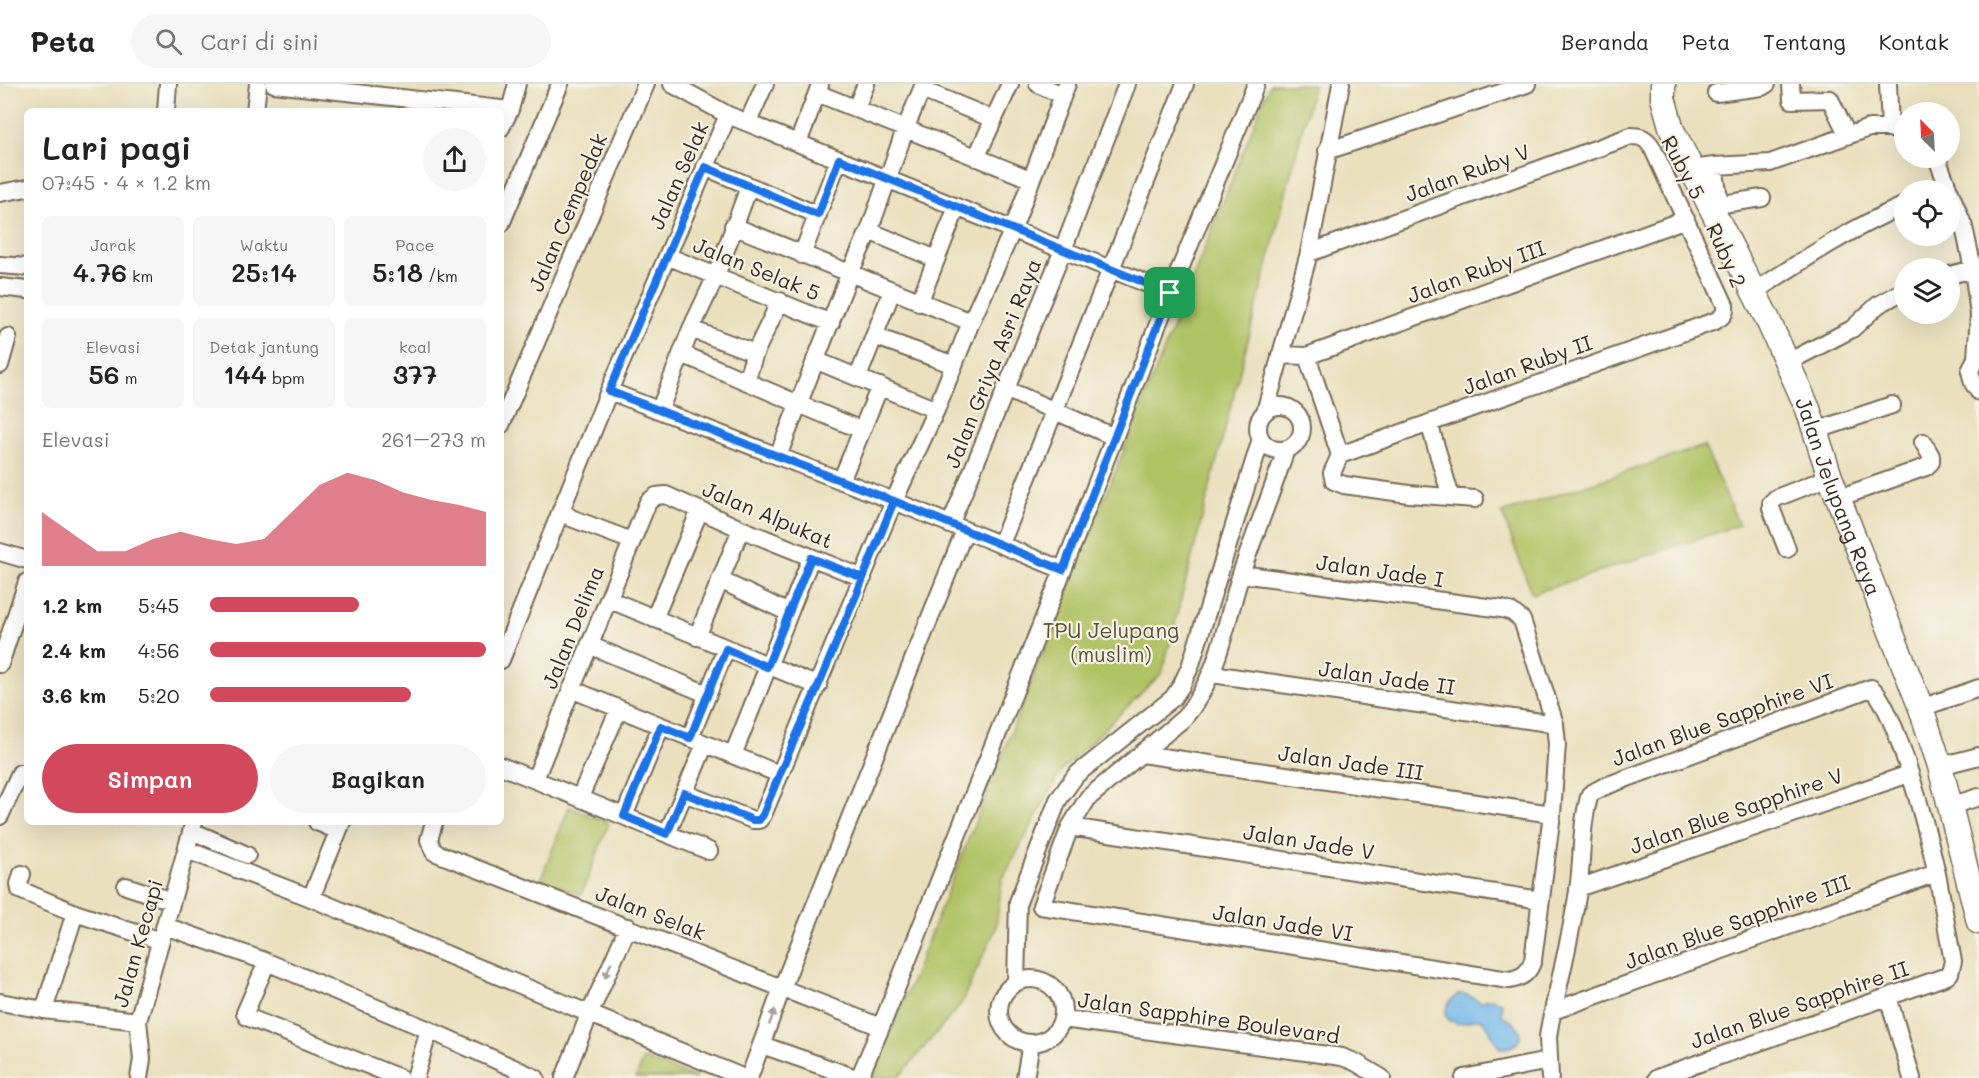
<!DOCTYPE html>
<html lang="id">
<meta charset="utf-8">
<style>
body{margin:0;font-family:Mali,sans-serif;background:#f6f6f6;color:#222;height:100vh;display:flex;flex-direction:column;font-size:22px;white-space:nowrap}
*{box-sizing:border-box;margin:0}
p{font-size:20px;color:#767676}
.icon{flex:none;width:33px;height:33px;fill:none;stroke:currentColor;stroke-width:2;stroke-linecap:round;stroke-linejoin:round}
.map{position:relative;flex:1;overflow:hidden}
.details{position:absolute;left:24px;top:24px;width:480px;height:717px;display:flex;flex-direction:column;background:#fff;border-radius:9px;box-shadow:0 6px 24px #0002}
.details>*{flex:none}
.needle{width:39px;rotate:336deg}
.fabs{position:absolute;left:1894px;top:18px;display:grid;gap:12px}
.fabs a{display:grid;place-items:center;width:66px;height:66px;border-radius:50%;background:#fff;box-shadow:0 6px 24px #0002;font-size:30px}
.pin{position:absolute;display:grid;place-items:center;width:51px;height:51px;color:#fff;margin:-26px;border-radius:12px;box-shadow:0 3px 9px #0006}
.round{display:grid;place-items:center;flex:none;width:63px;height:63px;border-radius:32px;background:#f6f6f6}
.overview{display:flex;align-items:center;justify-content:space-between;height:102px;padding:0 18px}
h1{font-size:33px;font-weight:600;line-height:45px}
.metrics{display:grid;grid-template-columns:repeat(3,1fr);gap:9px;height:102px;padding:6px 18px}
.metrics div{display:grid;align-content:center;border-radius:9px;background:#f6f6f6;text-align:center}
.metrics b{font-size:26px;font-weight:600}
.metrics small{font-size:16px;font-weight:400}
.metrics p{font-size:16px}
.chart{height:168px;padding:12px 18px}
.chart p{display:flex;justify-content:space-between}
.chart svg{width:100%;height:108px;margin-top:6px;fill:#d1495b;opacity:.7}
.action{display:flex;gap:12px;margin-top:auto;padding:12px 18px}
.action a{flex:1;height:69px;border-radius:36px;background:#d1495b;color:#fff;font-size:24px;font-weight:600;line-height:69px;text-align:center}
.action a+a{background:#f6f6f6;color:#222}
ul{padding:0 18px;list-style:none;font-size:20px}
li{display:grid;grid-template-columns:96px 72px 1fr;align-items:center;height:45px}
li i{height:15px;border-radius:8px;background:#d1495b}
header{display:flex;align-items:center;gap:36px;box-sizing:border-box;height:84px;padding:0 30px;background:#fff;border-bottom:2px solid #e0e0e0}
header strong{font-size:28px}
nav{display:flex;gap:33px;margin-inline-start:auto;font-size:21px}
.search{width:420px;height:54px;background:#f6f6f6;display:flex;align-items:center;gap:15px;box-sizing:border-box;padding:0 21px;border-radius:33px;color:#767676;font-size:22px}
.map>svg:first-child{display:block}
</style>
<header>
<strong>Peta</strong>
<div class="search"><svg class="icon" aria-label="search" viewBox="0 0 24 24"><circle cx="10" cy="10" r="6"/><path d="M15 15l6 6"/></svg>Cari di sini</div>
<nav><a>Beranda</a><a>Peta</a><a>Tentang</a><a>Kontak</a></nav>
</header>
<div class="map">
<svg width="1979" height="994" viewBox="0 0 1979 994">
<rect width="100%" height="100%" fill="#f7f3e8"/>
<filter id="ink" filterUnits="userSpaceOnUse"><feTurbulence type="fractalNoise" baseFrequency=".0167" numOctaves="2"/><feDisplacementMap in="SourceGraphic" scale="12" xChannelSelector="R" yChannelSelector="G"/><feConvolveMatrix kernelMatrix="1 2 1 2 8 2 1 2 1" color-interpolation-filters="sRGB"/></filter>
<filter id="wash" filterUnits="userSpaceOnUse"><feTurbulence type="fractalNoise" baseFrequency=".008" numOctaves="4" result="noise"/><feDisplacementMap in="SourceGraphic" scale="24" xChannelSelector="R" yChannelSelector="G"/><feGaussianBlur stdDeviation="1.35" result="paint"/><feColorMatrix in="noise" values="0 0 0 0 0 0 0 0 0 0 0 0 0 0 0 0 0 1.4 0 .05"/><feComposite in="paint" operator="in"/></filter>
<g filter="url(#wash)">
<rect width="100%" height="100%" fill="#eae0be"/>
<path fill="#b1c265" stroke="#767642" stroke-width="1.5" d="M1270 0H1314L1162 589 1061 687 1002 796 996 844 961 920 898 994H873Z
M1704 362 1739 441 1532 510 1502 429Z
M569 723 609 739 581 811 541 795Z
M643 975 697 994H636Z"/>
<path fill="#75b9eb" stroke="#587284" stroke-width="1.5" d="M1460 910 1468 911 1480 918C1489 914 1493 914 1502 919V931C1506 936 1514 937 1518 943 1527 957 1511 965 1500 964 1491 955 1492 942 1480 935 1471 935 1465 941 1456 939 1437 934 1448 916 1460 910Z"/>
</g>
<g filter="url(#ink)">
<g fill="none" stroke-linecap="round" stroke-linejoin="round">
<g stroke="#786a56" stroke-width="20">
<path id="street" d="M274 0 510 26
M672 0 728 31
M1038 0 1062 11
M1791 0 1792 16 1830 15 1847 50
M1888 0 1890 44
M922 6 993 35
M817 9 1030 95
M1716 9 1762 3 1767 0
M856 24 866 0
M166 27 168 0
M255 27 258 0
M748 38 765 0
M501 44 510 26 517 0
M798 59 820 1
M1327 67 1527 0
M976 74 1010 0
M1937 74 1949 106
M1714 82 1720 120
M705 83 818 131
M1691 85 1714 82 1770 79 1869 44H1890L1905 50
M1950 108 1964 143 1973 185 1979 231 1976 274 1970 287 1973 299 1979 308
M0 109 27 104
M1710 122 1762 114
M501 140 560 0
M733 142 971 238
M869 147 936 175
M1309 169 1631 52C1641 52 1646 54 1652 63L1725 221C1726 230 1722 233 1715 237L1340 371
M802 171 839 75
M667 172 831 239
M0 181 27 183
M1950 191 1973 185
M0 203 27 206
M1754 208C1803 176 1851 144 1905 121
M919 219 957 123
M691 245 755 269
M874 252 954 281
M682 270C742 295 801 322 862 346
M1280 271 1307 272 1686 135
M1307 272 1340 371
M815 276 936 326
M1788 278 1852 245 1878 221 1905 206
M0 281 8 253
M858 293 892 207
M746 297 755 269 780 217
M1005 305 1114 353
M609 307 894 417 1063 486
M1258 344a22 22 0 1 1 44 0a22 22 0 1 1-44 0Z
M660 325 691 245 716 192 749 103
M1265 328 1309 169 1341 0
M1429 339 1451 413
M501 341 646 0
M1815 347 1892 321
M1340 371 1332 389 1334 397 1344 401 1409 410 1475 415
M778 372 849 191 869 147 906 43 924 0
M841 397 880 302
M1838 414 1926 383 1931 378V372L1923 358
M561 426 571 434 632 457
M950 441 1063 166 1127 0
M1001 460 1185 0
M1787 465 1771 424V419L1776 414 1830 393
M0 468 27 476
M1241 490 1502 525 1512 528 1522 536 1555 640 1557 660 1552 730 1533 876C1529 889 1522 894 1509 896L1041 822 1070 743 1088 714 1184 634C1219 593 1225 540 1241 490 1255 448 1273 407 1286 365
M720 496 789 529
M608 515 818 602
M654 535 700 426
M697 553 741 445
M589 561 707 610
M501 576 609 307 728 31 1170 209
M0 580 27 498
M1212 590 1555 640
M571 605 779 690
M1921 624 1979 604
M690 654 726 565
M1142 670 1552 730
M733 671 811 474
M501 682 709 767
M1940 682 1979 672
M535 695 648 418 656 412 666 411 741 445 863 494
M684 709 753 736H759L763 731 894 417 936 326 971 238 1013 145 1067 0
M580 713 619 625
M1950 722 1979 713
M0 732 20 689
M624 732 661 642
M317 738 338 747
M434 738 429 756 434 768 881 943
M1070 743 1541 816
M192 747 247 771
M667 750 705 660
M187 766 311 814 744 994
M22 790 19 800 20 806 75 829 44 926
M126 802 172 817
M1578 804 1909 690
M311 814 342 738
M75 829 161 857
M165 842 262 876 429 946 536 994
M267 878 245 929 247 933 400 994
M999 927a32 32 0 1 1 64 0a32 32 0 1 1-64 0Z
M1016 898 1018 818 1058 716 1076 691 1173 614 1181 602 1190 583 1261 355
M1888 913 1912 994
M0 918 44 926 138 937
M1553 927 1936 789
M1063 935 1342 973 1355 978 1382 994
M762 961 856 994
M139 994 142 975 138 937 194 738
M415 994 429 946
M564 994 589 931 628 843
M749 994 782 904 965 446
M859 994 881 943 1063 486 1170 209 1256 0
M1025 994 1031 959
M1464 994 1548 977
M1550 994 1548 953 1550 940C1560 896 1571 851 1578 807 1583 774 1580 742 1590 710L1603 703 1871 604C1895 619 1930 758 1937 790 1943 819 1947 848 1953 877L1950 889 1947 892 1657 994"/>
</g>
<g stroke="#786a56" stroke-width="27">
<g id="secondary">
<path id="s1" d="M1663 0V14L1672 46 1767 234 1808 325 1830 393 1921 624 1940 682 1979 838"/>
</g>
</g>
<use href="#street" stroke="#fff" stroke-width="16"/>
<use href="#secondary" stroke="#fff" stroke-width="24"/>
</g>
<defs><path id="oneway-solid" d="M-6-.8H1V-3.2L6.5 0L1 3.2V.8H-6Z" transform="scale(1.5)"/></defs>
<g fill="#a79f9a">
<use href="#oneway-solid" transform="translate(608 886) rotate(113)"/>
<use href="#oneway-solid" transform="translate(772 933) rotate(-71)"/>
</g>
</g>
<g fill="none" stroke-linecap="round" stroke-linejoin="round" filter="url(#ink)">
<g stroke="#fff" stroke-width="12">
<path id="route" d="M1170 209 839 75 818 131 705 83 609 307 894 417C870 478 845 539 819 600 800 644 780 687 763 731L759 736H753L684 709 667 750 624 732 661 642 690 654 726 565 767 583 811 474 863 494 894 417 1063 486 1170 209"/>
</g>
<use href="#route" stroke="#1a73e8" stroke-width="8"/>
</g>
<g text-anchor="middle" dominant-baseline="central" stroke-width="4.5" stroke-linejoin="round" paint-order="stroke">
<g font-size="21" fill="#3b2a1e" stroke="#f7f3e8">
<text transform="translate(1684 83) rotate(62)">Ruby 5</text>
<text transform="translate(1467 88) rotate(-20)">Jalan Ruby V</text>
<text transform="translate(678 91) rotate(-66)">Jalan Selak</text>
<text transform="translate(567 128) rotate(-67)">Jalan Cempedak</text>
<text transform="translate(1727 171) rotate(66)">Ruby 2</text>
<text transform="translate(757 184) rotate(22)">Jalan Selak 5</text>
<text transform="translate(1476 187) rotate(-20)">Jalan Ruby III</text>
<text transform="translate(992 279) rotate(-68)">Jalan Griya Asri Raya</text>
<text transform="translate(1527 280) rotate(-20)">Jalan Ruby II</text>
<text stroke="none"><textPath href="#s1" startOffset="450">Jalan Jelupang Raya</textPath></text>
<text transform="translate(768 430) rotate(23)">Jalan Alpukat</text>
<text transform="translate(1380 486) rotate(8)">Jalan Jade I</text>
<text transform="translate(572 543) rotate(-68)">Jalan Delima</text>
<text transform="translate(1387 593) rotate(8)">Jalan Jade II</text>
<text transform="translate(1722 635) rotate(-20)">Jalan Blue Sapphire VI</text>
<text transform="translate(1351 678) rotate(8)">Jalan Jade III</text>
<text transform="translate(1736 726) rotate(-19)">Jalan Blue Sapphire V</text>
<text transform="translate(1309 757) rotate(9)">Jalan Jade V</text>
<text transform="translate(651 828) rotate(21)">Jalan Selak</text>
<text transform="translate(1737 837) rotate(-20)">Jalan Blue Sapphire III</text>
<text transform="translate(1283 838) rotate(9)">Jalan Jade VI</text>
<text transform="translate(137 859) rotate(-74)">Jalan Kecapi</text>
<text transform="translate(1799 920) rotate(-19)">Jalan Blue Sapphire II</text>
<text transform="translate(1209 933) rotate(8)">Jalan Sapphire Boulevard</text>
</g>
<g font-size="21" fill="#585030" stroke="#f7f3e8">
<text x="1111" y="545">TPU Jelupang<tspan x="1111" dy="24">(muslim)</tspan></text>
</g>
</g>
</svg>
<div class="fabs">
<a><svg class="needle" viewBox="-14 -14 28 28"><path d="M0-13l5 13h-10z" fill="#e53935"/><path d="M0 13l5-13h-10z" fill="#767676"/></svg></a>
<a><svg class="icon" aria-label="locate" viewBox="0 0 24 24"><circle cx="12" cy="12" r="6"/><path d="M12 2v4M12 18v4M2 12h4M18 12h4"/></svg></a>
<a><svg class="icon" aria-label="layers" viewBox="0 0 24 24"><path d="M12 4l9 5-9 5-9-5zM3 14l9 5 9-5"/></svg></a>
</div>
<div class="pin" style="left:1170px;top:209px;background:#1e9e55"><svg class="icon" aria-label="arrive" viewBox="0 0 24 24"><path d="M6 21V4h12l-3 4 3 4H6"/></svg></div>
<section class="details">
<div class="overview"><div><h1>Lari pagi</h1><p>07:45 · 4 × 1.2 km</p></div><a class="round"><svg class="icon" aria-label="share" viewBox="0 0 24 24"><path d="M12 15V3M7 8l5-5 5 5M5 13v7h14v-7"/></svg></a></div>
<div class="metrics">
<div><p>Jarak</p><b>4.76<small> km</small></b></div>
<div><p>Waktu</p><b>25:14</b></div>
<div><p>Pace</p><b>5:18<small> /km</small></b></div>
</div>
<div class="metrics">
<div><p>Elevasi</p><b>56<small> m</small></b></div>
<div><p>Detak jantung</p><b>144<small> bpm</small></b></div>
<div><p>kcal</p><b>377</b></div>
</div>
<div class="chart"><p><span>Elevasi</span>261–273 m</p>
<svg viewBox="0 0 160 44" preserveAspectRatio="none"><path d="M0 44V22L10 30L20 38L30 38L40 33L50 30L60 33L70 35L80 33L90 22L100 11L110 6L120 9L130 14L140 17L150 19L160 22V44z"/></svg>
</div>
<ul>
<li><b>1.2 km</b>5:45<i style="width:54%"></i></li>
<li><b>2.4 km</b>4:56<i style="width:100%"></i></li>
<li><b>3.6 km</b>5:20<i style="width:73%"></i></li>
</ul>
<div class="action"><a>Simpan</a><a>Bagikan</a></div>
</section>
</div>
